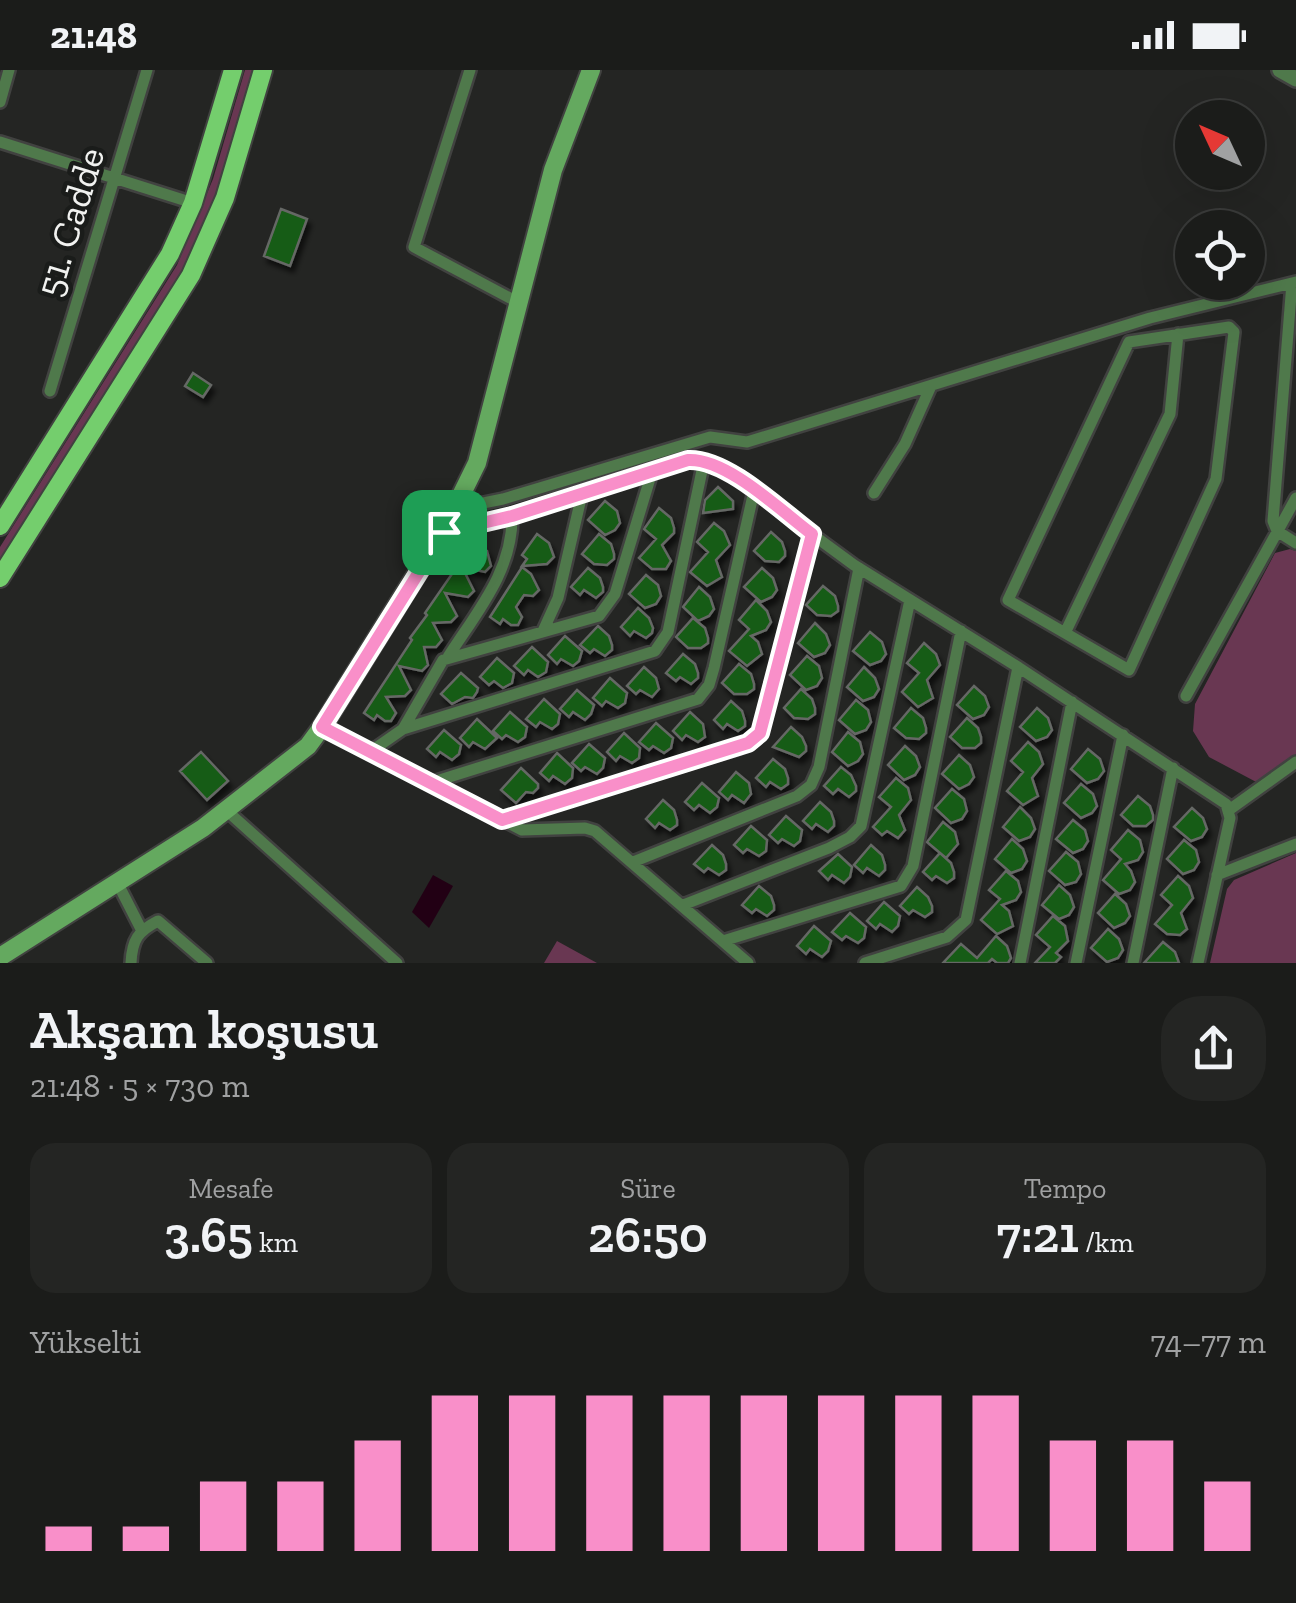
<!DOCTYPE html>
<html lang="tr">
<meta charset="utf-8">
<style>
body{margin:0;font-family:"Zilla Slab",serif;background:#242523;color:#f1f3f6;height:100vh;display:flex;flex-direction:column;font-size:38px;white-space:nowrap}
*{box-sizing:border-box;margin:0}
p{font-size:32px;color:#a0a1a2}
.icon{flex:none;width:55px;height:55px;fill:none;stroke:currentColor;stroke-width:2;stroke-linecap:round;stroke-linejoin:round}
.map{position:relative;height:893px;overflow:hidden}
.side{display:flex;flex-direction:column;background:#1b1c1a;flex:1}
.side>*{flex:none}
.needle{width:65px;rotate:314deg}
.tools{position:absolute;left:1175px;top:30px;display:grid;gap:20px}
.tools a{display:grid;place-items:center;width:90px;height:90px;border-radius:50%;background:#1b1c1a;box-shadow:0 10px 40px #0002,0 0 0 2px #393a39;font-size:50px}
.pin{position:absolute;display:grid;place-items:center;width:85px;height:85px;color:#fff;margin:-42px;border-radius:20px;box-shadow:0 5px 15px #0006}
.round{display:grid;place-items:center;flex:none;width:105px;height:105px;border-radius:40px;background:#242523}
.overview{display:flex;align-items:center;justify-content:space-between;height:170px;padding:0 30px}
h1{font-size:55px;font-weight:600;line-height:75px}
.metrics{display:grid;grid-template-columns:repeat(3,1fr);gap:15px;height:170px;padding:10px 30px}
.metrics div{display:grid;align-content:center;border-radius:25px;background:#242523;text-align:center}
.metrics b{font-size:50px;font-weight:600}
.metrics small{font-size:28px;font-weight:400}
.metrics p{font-size:28px}
.chart{height:280px;padding:20px 30px}
.chart p{display:flex;justify-content:space-between}
.chart svg{width:100%;height:180px;margin-top:10px;stroke:#f98fc9;stroke-width:6}
.status{display:flex;justify-content:space-between;align-items:center;height:70px;padding:0 50px;background:#1b1c1a;direction:ltr}
.status svg{height:28px;fill:currentColor}
.map>svg:first-child{display:block}
</style>
<div class="status"><b>21:48</b><svg viewBox="0 0 49 12"><path d="M0 12V9h3v3zM5 12V6h3v6zM10 12V3h3v9zM15 12V0h3v12zM26 1h20v11H26zM47 4h2v5h-2z"/></svg></div>
<div class="map">
<svg width="1296" height="893" viewBox="0 0 1296 893">
<defs>
<filter id="shadow"><feDropShadow dx="3.5" dy="6" stdDeviation="2.5" flood-color="#0009"/></filter>
</defs>
<rect width="100%" height="100%" fill="#242523"/>
<path fill="#693752" d="M245 0H254L209 148 174 218 0 494V477L177 195 213 109Z
M1290 479 1296 481V685L1260 714 1209 687 1193 661 1195 634 1275 483Z
M1296 783V893H1210L1227 819 1234 810Z
M557 871 597 893H544Z"/>
<path fill="#220014" d="M433 805 453 816 429 858 412 842Z"/>
<path fill="#155c12" stroke="#656865" stroke-width="2.5" filter="url(#shadow)" d="M281 139 307 149 290 196 264 186Z
M193 303 211 315 203 327 185 316Z
M718 417 733 431V439L703 443 705 430Z
M605 431 617 441 620 453 615 460 605 465 588 450Z
M659 438 671 448 674 458V463L662 475 671 491 666 499H652L639 488 656 469 644 459Z
M714 453 724 461 730 475 716 490 722 507 707 516 690 502 708 482 697 472Z
M771 462 782 472 785 481V486L779 492 765 491 754 481Z
M537 464 549 473 554 487 547 494 522 496 527 489 522 485Z
M599 464 611 474 614 484V489L607 495 594 494 582 484Z
M474 472 487 481 491 496 485 502 462 497 474 521 468 527 445 523 457 546 451 552 433 553 442 570 436 577H424L428 595 422 601 399 596 411 620 405 626 386 627 396 643 391 651H385L377 645 374 650 364 643 412 570 410 568 427 545 425 543Z
M522 497 531 504 539 520 533 526 524 525 516 537 522 547 518 555H511L503 549 500 554 490 547Z
M588 498 600 508 603 517V522L596 528 584 520 580 525 571 517Z
M762 498 773 508 777 520 772 527 761 532 744 517Z
M646 505 658 515 661 526 656 534 645 538 629 524Z
M823 516 835 526 838 536V541L831 546 817 545 806 535Z
M699 517 710 527 714 539 709 546 698 551 683 537Z
M756 530 767 541 771 552 766 560 751 566 758 572 762 584 747 596 729 581 749 559 739 550Z
M638 538 649 548 653 558 652 563 646 568 634 561 630 566 621 557Z
M693 548 705 558 708 568V573L701 578H688L676 567Z
M815 553 826 564 830 575 825 583 814 587 798 573Z
M598 556 609 566 612 575V580L605 586 594 579 590 583 580 575Z
M870 562 882 572 886 584 881 591 870 595 853 581Z
M565 566 582 581 579 591 573 596 561 589 557 594 548 585Z
M924 573 936 584 940 595 927 610 933 628 918 637 902 622 919 603 907 593Z
M532 577 548 592 546 602 538 607 528 600 524 605 514 596Z
M683 584 695 594 698 603V608L691 614 680 607 676 611 666 603Z
M807 586 819 596 822 608 817 616 806 620 790 605Z
M497 588 514 603 512 613 503 618 494 611 489 615 480 607Z
M739 594 751 604 754 614V619L747 624H734L722 613Z
M644 597 656 608 659 619 652 627 640 620 636 624 627 616Z
M864 597 875 608 879 619 874 627 863 631 847 617Z
M461 603 478 618 477 622 473 628 465 627 452 634 441 624Z
M610 608 627 623 625 633 618 638 606 631 602 636 593 628Z
M974 616 985 626 989 637 984 645 973 649 957 635Z
M801 619 812 629 815 638V644L808 649 794 648 784 638Z
M577 620 594 635 591 644 585 650 573 642 569 647 560 639Z
M544 629 560 644 558 654 552 659 540 652 536 657 526 649Z
M856 630 868 640 871 652 866 660 855 664 839 650Z
M731 631 742 641 745 651V656L738 661 727 654 723 659 714 650Z
M911 638 923 648 926 658V663L919 669 906 668 894 658Z
M1037 638 1048 648 1052 660 1047 667 1036 671 1020 657Z
M510 642 527 657 525 667 518 672 506 665 502 669 493 661Z
M690 642 703 654 705 667 698 672 686 665 682 670 673 661Z
M967 648 978 658 981 667V673L975 678H962L950 667Z
M477 649 497 668 485 679 473 672 469 677 460 668Z
M656 653 673 668 671 678 664 683 653 676 649 680 639 672Z
M791 657 802 667 806 676V681L799 687 773 677Z
M444 660 461 675 459 684 452 690 440 682 436 687 427 679Z
M848 662 860 672 863 684 858 691 848 696 832 682Z
M624 663 640 678 639 688 632 693 620 686 616 691 607 682Z
M1028 672 1039 682 1043 694 1032 708 1038 726 1023 735 1007 721 1023 702 1011 691Z
M589 674 605 688 603 698 597 704 585 697 581 701 572 693Z
M905 676 916 686 920 697 915 705 904 710 888 695Z
M1088 679 1100 689 1104 701 1098 709 1087 713 1071 699Z
M201 682 228 711 207 730 180 701Z
M557 683 573 698 572 708 565 714 553 706 549 711 540 703Z
M959 685 970 695 974 707 969 714 959 719 942 704Z
M773 689 785 699 788 708V714L781 719 770 712 766 717 756 708Z
M841 697 851 705 856 716V721L849 727 838 719 833 724 824 716Z
M521 698 538 714V718L533 723 526 722 516 733 501 720Z
M736 702 749 713 751 724 744 733 732 725 728 730 719 722Z
M896 708 908 718 911 730 899 745 905 760 898 768 887 761 882 765 873 757 891 737 879 727Z
M702 713 719 728 717 737 710 743 699 735 694 740 685 732Z
M1081 714 1093 724 1097 736 1092 743 1081 748 1064 733Z
M952 719 964 729 967 741 962 749 951 753 935 738Z
M1138 726 1150 736 1153 745V750L1146 756H1133L1121 745Z
M663 730 674 740 677 750V755L670 760 659 753 655 758 646 749Z
M820 732 831 742 834 751V756L828 762 816 754 812 759 803 751Z
M1020 737 1031 748 1035 759 1030 767 1019 771 1003 757Z
M1192 738 1203 748 1207 759 1202 767 1191 771 1174 757Z
M786 746 802 760 800 771 794 776 782 769 778 773 769 765Z
M1073 750 1085 760 1088 771 1083 779 1073 783 1056 769Z
M943 752 955 762 958 774 946 788 927 772Z
M751 756 767 770 766 781 759 786 747 779 743 783 734 775Z
M1128 760 1140 770 1143 782 1138 790 1125 794 1131 801 1135 812 1130 820 1119 824 1103 810 1121 789 1111 780Z
M1012 769 1023 779 1027 791 1022 799 1011 803 995 789Z
M1184 770 1196 780 1199 792 1194 800 1183 804 1167 789Z
M712 775 723 785 726 794V800L719 805 708 798 704 802 694 794Z
M871 775 882 785 885 795V800L879 806 867 798 863 803 854 795Z
M1066 782 1078 792 1081 804 1076 812 1065 815 1049 801Z
M940 783 951 793 954 802V808L947 813 936 806 932 810 923 802Z
M838 784 852 797 850 807 844 813 832 805 828 810 819 801Z
M1006 801 1018 811 1021 822 1016 830 1002 835 1009 841 1013 856 997 864 981 850 1000 829 989 820Z
M1178 806 1189 816 1193 828 1181 843 1187 859 1180 865 1167 864 1155 854 1172 835 1161 825Z
M1059 815 1070 825 1074 837 1069 845 1059 849 1042 835Z
M759 816 771 826 774 835V840L767 846 756 839 752 843 742 835Z
M917 817 928 827 932 836V842L925 847 913 840 909 844 900 836Z
M1115 824 1126 834 1130 846 1125 853 1114 858 1098 843Z
M884 832 900 846 898 856 892 862 880 854 876 859 867 851Z
M850 843 866 857 864 868 858 873 846 866 842 870 832 862Z
M1053 846 1065 856 1068 871 1056 883 1061 887 1055 893H1035L1050 877 1036 865Z
M814 856 831 871 828 881 822 887 810 879 806 884 797 876Z
M1108 859 1119 869 1123 880 1118 888 1107 892 1091 878Z
M996 866 1007 876 1011 888 1008 893H997L992 889 988 893H943L961 874 977 888Z
M1163 872 1175 882 1179 893H1144Z"/>
<g fill="none" stroke-linecap="round" stroke-linejoin="round">
<g stroke="#414240" stroke-width="16">
<path id="minor" d="M470 0 414 177 521 234
M0 32 9 0
M0 72 193 133
M1292 213 1273 451 1277 461 1296 473
M1229 257 1234 262 1216 409 1129 600 1008 530 1129 272Z
M50 321 147 0
M874 423 905 374 931 316
M454 439 503 429 710 367 747 372 1150 248 1296 212
M443 462 512 446 688 390H699L722 398 854 495 1018 597 1226 734 1230 748 1198 893
M543 561 558 528 582 424
M1065 563 1170 344 1178 264
M448 587C476 543 513 501 512 446
M1186 626 1296 428
M322 657 522 760 585 758 595 761 748 893
M403 659 443 590 599 546 615 524 652 402
M370 682 403 659 655 581 668 562 704 391
M430 713 698 629 709 615 714 598 754 421
M226 740 397 893
M1229 740 1296 692
M502 750 739 678 760 663 812 464
M633 792 797 726 811 715 819 697 859 498
M1217 805 1296 774
M118 814 141 859
M683 835 829 778 850 767 861 756 910 530
M723 871 901 816 913 796 961 561
M131 893C132 870 138 861 158 851L207 893
M865 893 947 867 966 850 1018 597
M1020 893 1072 632
M1076 893 1123 665
M1133 893 1173 698"/>
</g>
<g stroke="#414240" stroke-width="20">
<path id="tertiary" d="M1280 0 1296 9"/>
</g>
<g stroke="#414240" stroke-width="22">
<path id="secondary" d="M0 887 203 758 308 676 322 657 443 462 477 393 553 100 591 0"/>
</g>
<g stroke="#414240" stroke-width="22">
<path id="primary" d="M0 456 170 184 193 133 233 0
M0 508 191 205 225 128 263 0"/>
</g>
<use href="#minor" stroke="#4f794b" stroke-width="11"/>
<use href="#tertiary" stroke="#4f794b" stroke-width="15"/>
<use href="#secondary" stroke="#64a95f" stroke-width="18"/>
<use href="#primary" stroke="#74ce6d" stroke-width="18"/>
</g>
<g fill="none" stroke-linecap="round" stroke-linejoin="round">
<g stroke="#fff" stroke-width="20">
<path id="route" d="M688 390C727 388 781 441 812 464L760 663 748 673 502 750 322 657 444 462 512 446Z"/>
</g>
<use href="#route" stroke="#f98fc9" stroke-width="12"/>
</g>
<g text-anchor="middle" dominant-baseline="central" stroke-width="9" stroke-linejoin="round" paint-order="stroke">
<g font-size="38" fill="#f1f2f0" stroke="#1a1c1a">
<text transform="translate(70 152) rotate(-73)">51. Cadde</text>
</g>
</g>
</svg>
<div class="tools">
<a><svg class="needle" viewBox="-14 -14 28 28"><path d="M0-13l5 13h-10z" fill="#e53935"/><path d="M0 13l5-13h-10z" fill="#a0a1a2"/></svg></a>
<a><svg class="icon" aria-label="locate" viewBox="0 0 24 24"><circle cx="12" cy="12" r="6"/><path d="M12 2v4M12 18v4M2 12h4M18 12h4"/></svg></a>
</div>
<div class="pin" style="left:444px;top:462px;background:#1e9e55"><svg class="icon" aria-label="arrive" viewBox="0 0 24 24"><path d="M6 21V4h12l-3 4 3 4H6"/></svg></div>
</div>
<section class="side">
<div class="overview"><div><h1>Akşam koşusu</h1><p>21:48 · 5 × 730 m</p></div><a class="round"><svg class="icon" aria-label="share" viewBox="0 0 24 24"><path d="M12 15V3M7 8l5-5 5 5M5 13v7h14v-7"/></svg></a></div>
<div class="metrics">
<div><p>Mesafe</p><b>3.65<small> km</small></b></div>
<div><p>Süre</p><b>26:50</b></div>
<div><p>Tempo</p><b>7:21<small> /km</small></b></div>
</div>
<div class="chart"><p><span>Yükselti</span>74–77 m</p>
<svg viewBox="0 0 160 44" preserveAspectRatio="none"><path d="M5 44V38M15 44V38M25 44V27M35 44V27M45 44V17M55 44V6M65 44V6M75 44V6M85 44V6M95 44V6M105 44V6M115 44V6M125 44V6M135 44V17M145 44V17M155 44V27"/></svg>
</div>
</section>
